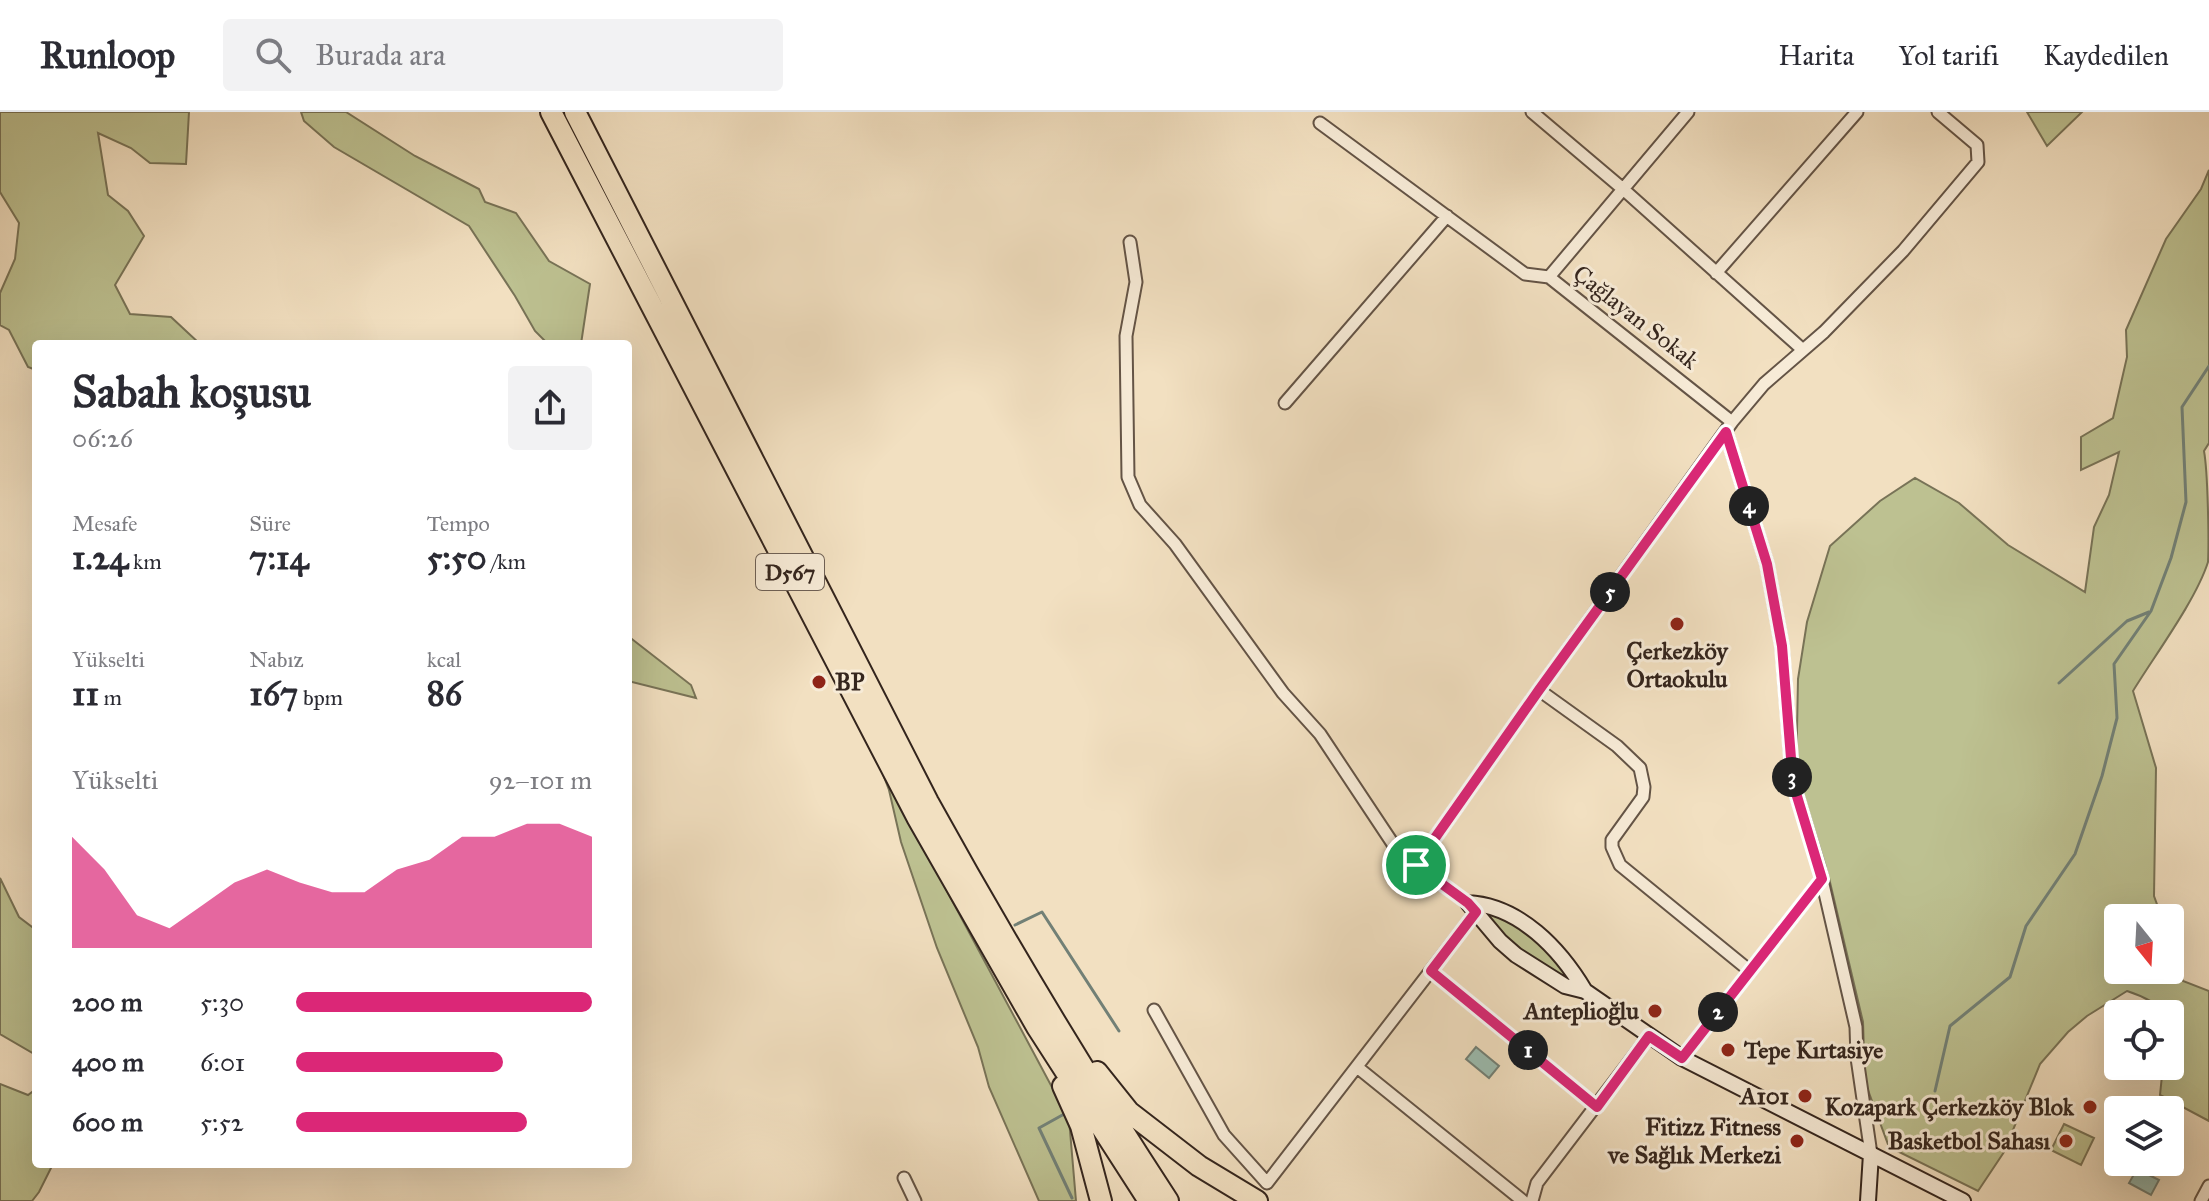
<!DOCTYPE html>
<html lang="tr">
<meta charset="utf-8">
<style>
body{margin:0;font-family:"IM FELL Great Primer",serif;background:#f2f2f3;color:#2b2b33;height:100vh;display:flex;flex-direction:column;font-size:30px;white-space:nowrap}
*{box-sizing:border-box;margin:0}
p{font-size:26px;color:#7c7c81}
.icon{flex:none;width:44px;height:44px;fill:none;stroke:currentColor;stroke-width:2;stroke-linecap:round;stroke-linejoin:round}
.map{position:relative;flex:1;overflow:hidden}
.drawer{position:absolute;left:32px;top:228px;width:600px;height:828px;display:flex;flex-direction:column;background:#fff;border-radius:8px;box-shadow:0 8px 32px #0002}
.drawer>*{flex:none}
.needle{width:52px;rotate:162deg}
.buttons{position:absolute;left:2104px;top:792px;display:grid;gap:16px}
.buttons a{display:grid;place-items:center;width:80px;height:80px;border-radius:8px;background:#fff;box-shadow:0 8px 32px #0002;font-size:40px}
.pin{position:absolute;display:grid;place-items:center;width:68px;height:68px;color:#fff;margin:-34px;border:4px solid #fff;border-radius:50%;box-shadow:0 2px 8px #0007}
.km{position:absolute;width:40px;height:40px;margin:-20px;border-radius:50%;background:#222;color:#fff;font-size:22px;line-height:40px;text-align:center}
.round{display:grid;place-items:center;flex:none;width:84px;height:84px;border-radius:8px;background:#f2f2f3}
.head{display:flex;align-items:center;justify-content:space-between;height:136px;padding:0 40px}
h1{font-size:44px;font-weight:700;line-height:60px}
.figures{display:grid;grid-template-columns:repeat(3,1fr);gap:12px;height:136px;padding:8px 40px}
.figures div{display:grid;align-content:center}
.figures b{font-size:34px;font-weight:700}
.figures small{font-size:22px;font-weight:400}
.figures p{font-size:22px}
.chart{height:224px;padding:16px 40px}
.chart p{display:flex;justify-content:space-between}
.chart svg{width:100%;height:144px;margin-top:8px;fill:#db2777;opacity:.7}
ul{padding:0 40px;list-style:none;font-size:26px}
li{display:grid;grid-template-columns:128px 96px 1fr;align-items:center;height:60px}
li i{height:20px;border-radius:10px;background:#db2777}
header{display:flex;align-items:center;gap:48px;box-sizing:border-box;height:112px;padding:0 40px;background:#fff;border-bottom:2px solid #e1e1e2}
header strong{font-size:38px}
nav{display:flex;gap:44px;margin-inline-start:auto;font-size:28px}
.search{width:560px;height:72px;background:#f2f2f3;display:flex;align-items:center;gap:20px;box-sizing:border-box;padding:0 28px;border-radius:8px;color:#7c7c81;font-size:30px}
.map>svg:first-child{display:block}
</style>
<header>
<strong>Runloop</strong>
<div class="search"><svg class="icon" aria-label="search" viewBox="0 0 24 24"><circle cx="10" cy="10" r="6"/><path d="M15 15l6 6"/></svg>Burada ara</div>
<nav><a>Harita</a><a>Yol tarifi</a><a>Kaydedilen</a></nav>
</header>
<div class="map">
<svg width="2209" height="1089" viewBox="0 0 2209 1089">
<rect width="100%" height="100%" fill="#f2e0c1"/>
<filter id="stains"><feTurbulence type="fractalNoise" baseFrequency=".0025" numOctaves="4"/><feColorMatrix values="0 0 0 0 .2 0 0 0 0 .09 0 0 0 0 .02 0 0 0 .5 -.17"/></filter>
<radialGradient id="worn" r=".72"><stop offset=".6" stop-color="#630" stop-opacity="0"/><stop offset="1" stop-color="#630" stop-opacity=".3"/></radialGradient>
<path fill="#bdc191" stroke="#787357" stroke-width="2" d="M0 0H189L186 52 150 51 131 36 98 21 108 83 128 99 144 124 115 173 130 202 171 205 200 232H36V258L28 255 9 218 0 213V181L15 147 19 111 0 80Z
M301 0H346L415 44 479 77 485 90 516 101 549 149 590 172 581 232H548L535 219 515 184 469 114 334 35 304 9Z
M2027 0H2082L2047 34Z
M2209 58V331L2204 339C2208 361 2209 430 2208 450 2196 488 2155 543 2133 579L2156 656 2154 784 2162 806H2118V858H2170V830L2183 869 2209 879V1009L2160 983 2163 954H2170V926L2175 909C2163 895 2146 885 2127 879L2087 904 2068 920 2040 952 2004 1040 1978 1079 1889 1035 1865 970 1863 910 1829 766 1796 670 1798 567 1807 510 1830 434 1880 389 1915 366 1959 391 2008 433 2085 480 2094 415 2109 383 2119 340 2081 358V325L2113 306 2127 245 2126 218 2166 127 2201 77Z
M628 524 691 573 696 586 628 569Z
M879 652 1069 1007 1076 1089H1039L989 975 978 935 937 836 901 730 889 678Z
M0 766 19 805 36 818V943L0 922Z
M1476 793 1531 818 1577 874 1512 837Z
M0 972 28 983 36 977V1052H53L39 1080 32 1089H0Z
M2064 1012 2094 1026 2081 1053 2051 1038Z"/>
<path fill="#9bbdb1" stroke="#728076" stroke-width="2" d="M1476 935 1499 954 1489 966 1466 947Z
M2137 1057 2159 1068 2151 1083 2129 1071Z"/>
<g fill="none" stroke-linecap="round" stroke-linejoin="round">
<path stroke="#728076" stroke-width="3" d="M2059 571 2127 509 2149 500
M1015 813 1042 800 1119 919
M1935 979 1950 914 2010 865 2026 814 2075 742 2102 664 2117 606 2114 552 2151 499 2171 446 2186 390 2182 295 2209 254
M1066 1001 1039 1016 1072 1086"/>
<g stroke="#645446" stroke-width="15">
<path id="street" d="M1532 0 1623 77 1803 238
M1688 0 1549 165 1732 310
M1320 11 1525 162 1549 165
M1130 130 1136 170 1126 224 1128 365 1140 393 1175 432 1283 581 1320 622 1399 741 1468 791
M1716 161 1857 0
M1285 291 1447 104
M1726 320 1767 452 1782 534 1793 671 1819 755 1856 915 1857 946 1871 1042
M1539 578 1617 634 1640 656 1644 675 1643 685 1612 728V735L1620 753 1750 859
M1416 753 1539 578 1732 310 1764 272 1824 220 1903 139 1978 50 1977 33 1938 0
M1431 859 1597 995
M1154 898 1224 1023 1267 1071 1476 800
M1682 946 1822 767
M1357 955 1523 1089
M904 1066 915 1089
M1532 1089 1537 1071 1649 924
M2201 1089 2209 1074"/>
</g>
<g stroke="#34251d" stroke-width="18">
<path id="secondary" d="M1468 791 1500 829 1516 843 1565 874 1585 879 1682 946 1963 1089
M1468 791C1520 794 1560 837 1585 879
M1868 1089 1871 1042"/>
</g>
<g stroke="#34251d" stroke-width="24">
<path id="highway" d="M551 0 917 705 1037 915 1149 1089
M575 0 928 690C1003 826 1083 959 1168 1089
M1097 960 1129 1000 1199 1054 1257 1089
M1063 974 1081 1014 1101 1089"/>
</g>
<use href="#street" stroke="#f7ebd7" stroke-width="11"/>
<use href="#secondary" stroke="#f7ebd7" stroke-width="14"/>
<use href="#highway" stroke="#f2e0c1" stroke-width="20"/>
</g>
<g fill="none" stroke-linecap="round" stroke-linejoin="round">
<g stroke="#fff" stroke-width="16">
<path id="route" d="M1726 320 1767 452 1782 534 1793 671 1822 767 1682 946 1649 924 1597 995 1431 859 1476 800 1468 791 1416 753 1539 578Z"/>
</g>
<use href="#route" stroke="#db2777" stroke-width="10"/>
</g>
<g fill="#8f2418" stroke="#f7ebd7" stroke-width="3">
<circle cx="1677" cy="512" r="8"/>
<circle cx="819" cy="570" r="8"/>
<circle cx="1655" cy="899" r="8"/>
<circle cx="1728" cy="938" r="8"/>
<circle cx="1805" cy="984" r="8"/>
<circle cx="2090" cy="995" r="8"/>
<circle cx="1797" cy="1029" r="8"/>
<circle cx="2066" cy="1029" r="8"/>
</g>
<g text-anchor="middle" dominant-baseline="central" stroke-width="6" stroke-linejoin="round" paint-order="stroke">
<rect fill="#f7ebd7" stroke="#6e6055" stroke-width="2" x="756" y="442" width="68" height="36" rx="6"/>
<g font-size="22" font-weight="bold" fill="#34251d">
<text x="790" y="460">D567</text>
</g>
<g font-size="24" fill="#34251d" stroke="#f7ebd7">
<text transform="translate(1636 205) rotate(38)">Çağlayan Sokak</text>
</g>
<g font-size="24" font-weight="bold" fill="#34251d" stroke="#f7ebd7" text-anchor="end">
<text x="1677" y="539" text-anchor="middle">Çerkezköy<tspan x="1677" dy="28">Ortaokulu</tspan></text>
<text x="835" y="570" text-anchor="start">BP</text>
<text x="1639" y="899">Anteplioğlu</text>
<text x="1744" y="938" text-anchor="start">Tepe Kırtasiye</text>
<text x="1789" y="984">A101</text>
<text x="2074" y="995">Kozapark Çerkezköy Blok</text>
<text x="1781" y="1015">Fitizz Fitness<tspan x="1781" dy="28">ve Sağlık Merkezi</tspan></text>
<text x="2050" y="1029">Basketbol Sahası</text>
</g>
</g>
<rect width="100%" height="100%" filter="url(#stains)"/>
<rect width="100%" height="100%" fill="url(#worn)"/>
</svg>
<div class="buttons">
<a><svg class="needle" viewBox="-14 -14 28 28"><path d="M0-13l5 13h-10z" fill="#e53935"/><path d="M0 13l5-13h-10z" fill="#7c7c81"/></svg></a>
<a><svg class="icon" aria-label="locate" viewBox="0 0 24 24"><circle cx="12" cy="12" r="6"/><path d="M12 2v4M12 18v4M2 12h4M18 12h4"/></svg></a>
<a><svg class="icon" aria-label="layers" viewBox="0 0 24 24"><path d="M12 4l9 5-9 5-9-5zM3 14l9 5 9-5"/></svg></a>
</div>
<div class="pin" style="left:1416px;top:753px;background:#1e9e55"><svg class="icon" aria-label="arrive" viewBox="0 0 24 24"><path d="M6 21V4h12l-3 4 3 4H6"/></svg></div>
<b class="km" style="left:1528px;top:938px">1</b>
<b class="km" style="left:1718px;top:900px">2</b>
<b class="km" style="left:1792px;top:665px">3</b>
<b class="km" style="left:1749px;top:394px">4</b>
<b class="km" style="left:1610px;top:480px">5</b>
<section class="drawer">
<div class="head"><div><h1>Sabah koşusu</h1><p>06:26</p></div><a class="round"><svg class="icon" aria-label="share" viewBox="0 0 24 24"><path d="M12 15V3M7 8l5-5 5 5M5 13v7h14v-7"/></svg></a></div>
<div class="figures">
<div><p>Mesafe</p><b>1.24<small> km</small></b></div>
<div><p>Süre</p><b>7:14</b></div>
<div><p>Tempo</p><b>5:50<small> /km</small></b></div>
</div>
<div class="figures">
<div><p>Yükselti</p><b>11<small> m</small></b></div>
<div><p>Nabız</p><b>167<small> bpm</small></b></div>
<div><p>kcal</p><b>86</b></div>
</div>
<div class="chart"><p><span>Yükselti</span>92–101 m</p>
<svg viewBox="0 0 160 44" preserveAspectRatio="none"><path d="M0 44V10L10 20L20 34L30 38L40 31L50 24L60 20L70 24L80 27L90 27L100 20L110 17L120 10L130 10L140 6L150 6L160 10V44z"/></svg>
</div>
<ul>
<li><b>200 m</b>5:30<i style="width:100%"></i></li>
<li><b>400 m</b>6:01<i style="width:70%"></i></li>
<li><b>600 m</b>5:52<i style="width:78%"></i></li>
</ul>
</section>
</div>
